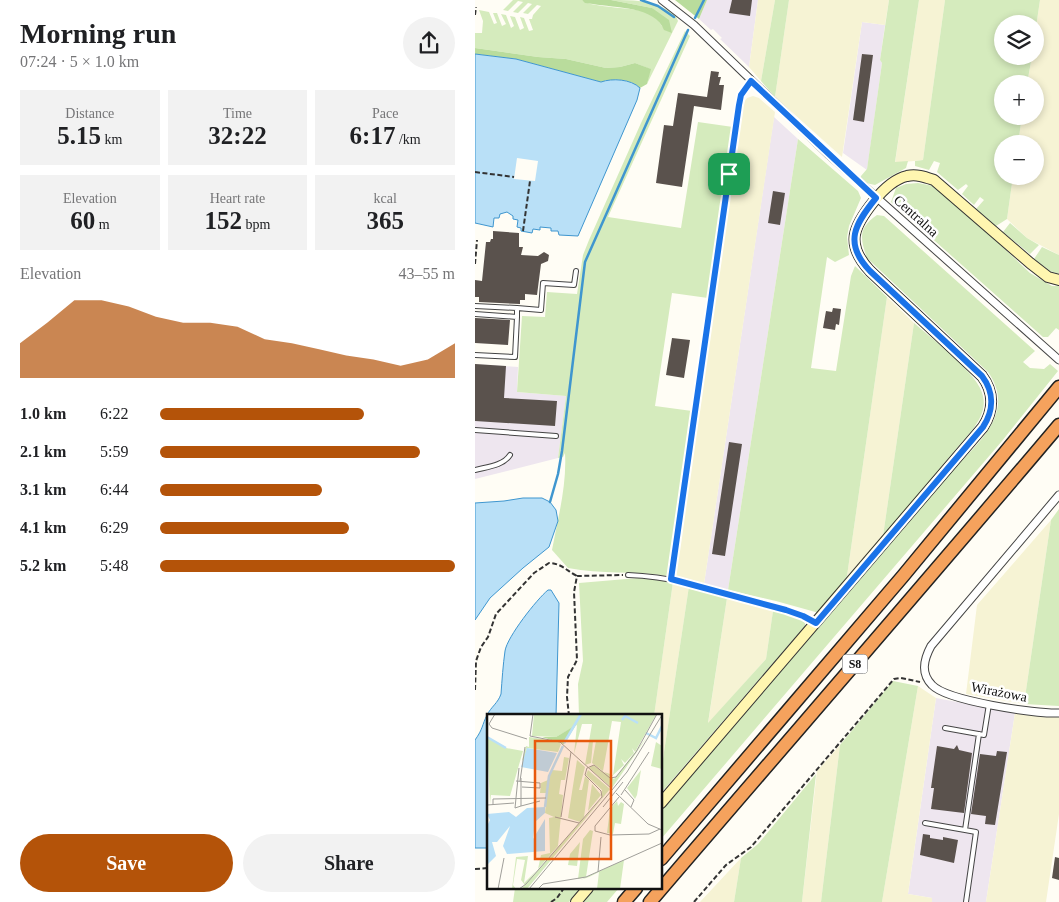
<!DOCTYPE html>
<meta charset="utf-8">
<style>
body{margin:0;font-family:Georgia,serif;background:#f2f2f2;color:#202124;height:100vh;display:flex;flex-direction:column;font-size:19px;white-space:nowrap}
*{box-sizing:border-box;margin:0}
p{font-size:16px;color:#757577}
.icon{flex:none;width:28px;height:28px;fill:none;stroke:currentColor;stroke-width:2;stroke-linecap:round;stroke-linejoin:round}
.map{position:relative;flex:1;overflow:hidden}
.panel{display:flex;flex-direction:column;background:#fff;width:475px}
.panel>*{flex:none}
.fabs{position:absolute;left:519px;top:15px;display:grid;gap:10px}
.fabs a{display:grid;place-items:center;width:50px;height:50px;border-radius:50%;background:#fff;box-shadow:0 2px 8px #0003;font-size:25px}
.pin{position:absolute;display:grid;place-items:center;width:42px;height:42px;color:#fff;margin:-21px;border-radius:10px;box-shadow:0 2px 8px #0006}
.round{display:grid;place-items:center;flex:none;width:52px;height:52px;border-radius:26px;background:#f2f2f2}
.overview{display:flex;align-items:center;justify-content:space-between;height:85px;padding:0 20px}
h1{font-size:28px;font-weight:700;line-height:38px}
.metrics{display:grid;grid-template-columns:repeat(3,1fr);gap:8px;height:85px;padding:5px 20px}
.metrics div{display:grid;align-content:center;border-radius:0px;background:#f2f2f2;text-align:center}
.metrics b{font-size:25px;font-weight:700}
.metrics small{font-size:14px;font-weight:400}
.metrics p{font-size:14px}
.chart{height:140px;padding:10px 20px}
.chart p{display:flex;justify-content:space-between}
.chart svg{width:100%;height:90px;margin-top:5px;fill:#b45309;opacity:.7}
.primary-button{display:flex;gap:10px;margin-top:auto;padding:10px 20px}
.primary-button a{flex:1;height:58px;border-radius:30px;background:#b45309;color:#fff;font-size:20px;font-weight:700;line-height:58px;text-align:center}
.primary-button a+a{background:#f2f2f2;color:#202124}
ul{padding:0 20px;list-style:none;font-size:16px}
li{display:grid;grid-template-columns:80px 60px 1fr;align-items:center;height:38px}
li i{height:12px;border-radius:6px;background:#b45309}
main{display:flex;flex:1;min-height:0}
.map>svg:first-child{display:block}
</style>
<main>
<section class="panel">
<div class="overview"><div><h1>Morning run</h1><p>07:24 · 5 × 1.0 km</p></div><a class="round"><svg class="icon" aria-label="share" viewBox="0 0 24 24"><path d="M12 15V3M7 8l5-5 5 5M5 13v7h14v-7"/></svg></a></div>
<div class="metrics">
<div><p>Distance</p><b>5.15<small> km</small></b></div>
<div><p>Time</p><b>32:22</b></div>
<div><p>Pace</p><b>6:17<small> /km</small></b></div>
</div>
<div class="metrics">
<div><p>Elevation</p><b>60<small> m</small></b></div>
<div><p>Heart rate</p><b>152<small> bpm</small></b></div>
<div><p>kcal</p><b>365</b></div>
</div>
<div class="chart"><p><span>Elevation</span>43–55 m</p>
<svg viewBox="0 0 160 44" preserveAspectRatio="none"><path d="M0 44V27L10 17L20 6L30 6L40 9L50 14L60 17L70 17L80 19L90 25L100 27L110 30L120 33L130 35L140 38L150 35L160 27V44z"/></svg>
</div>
<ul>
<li><b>1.0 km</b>6:22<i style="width:69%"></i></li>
<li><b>2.1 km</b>5:59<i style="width:88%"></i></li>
<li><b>3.1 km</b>6:44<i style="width:55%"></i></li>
<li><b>4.1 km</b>6:29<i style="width:64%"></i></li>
<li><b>5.2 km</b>5:48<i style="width:100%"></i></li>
</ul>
<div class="primary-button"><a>Save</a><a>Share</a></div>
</section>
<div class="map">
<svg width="584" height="902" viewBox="0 0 584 902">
<rect width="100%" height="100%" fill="#fffdf5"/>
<path fill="#eee6ef" d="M232 0H283L274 67 245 39 247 38 238 29 236 30 224 19Z
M387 22 410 25 405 60 407 63 392 170 368 153Z
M299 117 323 139 253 590 229 584Z
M0 364 43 367 42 392 91 396 83 458 0 479Z
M461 698 540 713 511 902H457V898L433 894Z"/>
<path fill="#f6f3d4" d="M283 0H300L286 81 274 67Z
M314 0H414L410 25 387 22 367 157 300 97Z
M444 0H470L448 160 420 163Z
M565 0H584V255L552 238 532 219 538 176H560V144H543L547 116H560V84H552L557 56H560V34Z
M278 96 284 98 300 112 229 584 199 577 267 105 272 98Z
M412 297 439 323 408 536 372 576Z
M576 520 549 704 491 694 502 605Z
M198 582 214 586 186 772V716H179Z
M252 598 298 611 291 659 233 724Z
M443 686 461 698 433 894 457 898V902H407Z
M540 713 584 716V814L571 902H511Z
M365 745 346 902H327L342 771Z
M266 858 259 902H225Z"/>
<path fill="#d5ebbd" d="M38 0H107C117 9 161 6 176 14 184 19 186 27 192 31L177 8 136 0C158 0 174 0 193 10 198 13 201 15 203 21L172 84 175 69 160 63 145 67 131 68 91 59 63 57 0 48V33H7L8 21 4 10 14 12 19 24 22 23 18 13H22L27 26 31 24 26 14 31 15 36 28 39 26 35 16 40 17 45 30 49 28 45 17 49 18 54 31 58 30 54 19H57L58 15 66 6 62 5 53 14 48 13 57 4 53 3 43 13 38 12 48 2 43 1 33 11 28 10Z
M300 0H314L300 97 286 81Z
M414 0H444L420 162 433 161 431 168 400 185 391 183 386 179V176L392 169 407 63 405 60Z
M470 0H565L560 34V24H528V56H557L552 84H528V116H547L543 144H528V176H538L532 219 521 226 501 209 509 200 505 197 499 205 487 194 493 186 491 184 483 190 462 172 465 163 459 161 454 170 440 166V161L448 160Z
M210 31 215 36 133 217 206 228 223 122 258 127 233 298 197 293 180 406 217 411 192 576C160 570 126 575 93 568L77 550C83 518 92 485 90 453L88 457 83 458 91 396 42 392 47 316 70 317 72 292 102 294 108 255 114 240 166 123Z
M323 139 383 191 386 198 374 226 372 237 374 255 360 262 352 257 336 368 361 371 376 276 380 266 412 297 372 576 344 613 301 601 253 590Z
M443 183 458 186 493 214 555 273 577 286H584V330L581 328 573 337H568L416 202 421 188 431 184Z
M402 215 409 216 560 351 548 362 555 368 569 369 575 364 583 371 527 441 186 839V810L479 469C505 441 541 412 513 372L392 258C385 238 383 228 402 215Z
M535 223 552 238 564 245 555 254 528 232Z
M567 247 584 255V274L575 271 559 259Z
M439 323C456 338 505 375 508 396 511 409 505 419 498 429L408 536Z
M584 509V706L549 704 576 520Z
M175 577 198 582 179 716H104L103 684 108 661 104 583Z
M214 586 252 598 233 723 291 659 298 611C309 613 322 614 330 623V626L186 793V772Z
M418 681 443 686 407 902H346L365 745Z
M341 774 327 902H259L266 858 283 844Z
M40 888H106L94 902H38Z
M119 888H144L132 902H107Z"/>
<path fill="#b9dc9c" d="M107 0H136L177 8 194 20 197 33 189 30C180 6 140 8 118 4L110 3Z
M200 0H232L224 19Z
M0 48 63 57 91 59 131 68 145 67 160 63 176 69 172 84 165 88C156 79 137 78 126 82L41 59 0 54Z"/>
<path fill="#b9e0f7" stroke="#3f96cf" d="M0 54 41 59 126 82C137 78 156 79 165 88L162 100 103 236 84 235 83 231H76V228L65 227V230L58 229 57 233 46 231V228L42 227 43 220 38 219V216L32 212 25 214 24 218H19L18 227 0 223Z
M48 498H67L75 502 81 510 83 521 74 547 48 568 15 598 0 620V503L29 501Z
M73 590H76L84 603 81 716H14V848H0V740C8 729 7 725 12 715 16 707 23 703 26 694 27 680 28 665 30 651 32 637 62 599 73 590Z"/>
<path fill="#fffdf5" d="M42 158 63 161 60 181 39 179Z"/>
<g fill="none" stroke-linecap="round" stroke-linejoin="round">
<path stroke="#3f96cf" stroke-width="2.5" d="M166 0 183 6 199 17
M220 18 229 0
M75 502 83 474 87 451 110 262 213 30"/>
</g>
<path fill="#5a524d" d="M257 0H277L275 16 254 13Z
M387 54 398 55 389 122 378 120Z
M236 71 244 72 243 77H246L244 85H249L246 110 219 106 207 187 181 183 189 125 198 126 203 93 232 97Z
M298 191 310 193 305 225 293 223Z
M18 231 44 233V247H48L46 255 63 256 69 252 74 255 73 261 66 264 62 295 50 294V300H45V304L4 302V297H0V280L7 281 11 242H15L16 239H18Z
M358 308 366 309 364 325 361 324 360 330 348 328 351 311 357 312Z
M0 318 35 320 33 345 0 343Z
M197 338 215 340 209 378 191 375Z
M0 364 31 366 29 398 82 401 80 426 0 421Z
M254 442 267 444 250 556 237 554Z
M482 745 484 750 497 753 489 813 456 809 459 788H456L462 746 479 749Z
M522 751 532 752 520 825 510 824 511 816 496 814 505 754 521 756Z
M448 834 455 835V838L468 840V837L483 840 479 863 445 855Z
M580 857 584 858V880L577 878Z"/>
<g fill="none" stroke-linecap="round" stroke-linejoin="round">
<g stroke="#444" stroke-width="6">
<path id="lane" d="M0 306 42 308
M0 314 42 317 40 357 0 355
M42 317V308L66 310 68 283 99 285 101 271
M0 430 81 436
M0 470C11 467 28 466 35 455
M153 575C210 577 257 596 311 610L328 616 339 622
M196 579 264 105 266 95 276 81
M470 728 509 735 514 704
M450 823 490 830
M491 902 501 832 490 830 504 734"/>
</g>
<g stroke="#444" stroke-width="9">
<path id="street" d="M187 0 219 25 354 155 584 360
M584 495 456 646C449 659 445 673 457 685 472 701 561 714 584 713"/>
</g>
<g stroke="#333" stroke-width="12">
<path id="secondary" d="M186 803 508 427C519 410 519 392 507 376L395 271C370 244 378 227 399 201 407 191 419 179 432 176 442 174 450 177 459 180L555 263 573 277 584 280
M101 902 113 888"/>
</g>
<g stroke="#222" stroke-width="15">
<path id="highway" d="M186 859 428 576 584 387
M149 902 161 888
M175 902C311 743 449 585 584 425"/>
</g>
<path stroke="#333" stroke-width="2" stroke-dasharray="5 2.5" stroke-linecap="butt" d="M0 15 1 7
M0 172 39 177
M48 231 55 181
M0 264 2 240
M0 690 1 661 6 647 13 637 21 614 59 573 74 563C86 563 92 571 102 576
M94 716 92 697 93 677 102 660 99 592 102 576 148 575
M0 869 14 868
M76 902 82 898 89 888
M219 902 251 865 276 847 419 679 426 678 445 682"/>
<use href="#lane" stroke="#fff" stroke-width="4"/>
<use href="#street" stroke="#fff" stroke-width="7"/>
<use href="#secondary" stroke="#fff6b0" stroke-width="10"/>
<use href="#highway" stroke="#f5a25d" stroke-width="12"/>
</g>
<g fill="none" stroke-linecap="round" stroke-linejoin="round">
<g stroke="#fff" stroke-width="10">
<path id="route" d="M276 81 401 198C380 224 368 243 395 271L507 376C519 392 519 410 508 427L341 623 328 616 311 610 196 579 264 105 266 95Z"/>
</g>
<use href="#route" stroke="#1a73e8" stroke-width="6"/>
</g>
<g text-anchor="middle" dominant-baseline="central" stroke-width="5" stroke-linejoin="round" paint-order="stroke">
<rect fill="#fff" stroke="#585858" stroke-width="1" x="367.5" y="654.5" width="25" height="19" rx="4"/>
<g font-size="12" font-weight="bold" fill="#111">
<text x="380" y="664">S8</text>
</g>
<g font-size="14" fill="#111" stroke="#fff">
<text transform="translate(441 216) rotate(42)">Centralna</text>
<text transform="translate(524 692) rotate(11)">Wirażowa</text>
</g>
</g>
<g transform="translate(12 714)">
<rect width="175" height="175" fill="#fffdf5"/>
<path d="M47 0H168L169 1 148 38 145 34 147 39 138 49 134 45 137 51 124 63 117 58 126 61 134 8 125 7 116 57 105 49 109 27H106L104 49 98 51 105 10H95L87 40 90 11 69 23 45 22ZM0 23 19 34 36 37 23 82 4 81 3 90ZM42 23 70 27 74 30 71 38 40 34 37 47 35 46 39 32 42 33ZM160 23 125 74 102 54 106 51 127 65ZM169 28 175 32V55L164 52ZM75 31 65 56 75 57 77 43 82 44 78 66H74L72 80 76 81 71 132 51 155 54 141 63 139 62 104 67 103 58 99 60 79H53L54 69 61 66ZM90 46 98 53 92 76H95L98 62 102 66 97 103 93 108 81 104ZM101 56 123 75 40 175H34L115 84V76L99 61ZM154 56 150 81 148 85 140 74ZM105 70 114 81 101 97ZM130 87 131 92 134 88 137 90 134 110 128 109 126 120 120 119 123 95ZM103 116 106 117 99 163 91 165 96 125ZM93 128 90 152 81 151 83 140ZM41 142 37 169 49 157 38 171 34 166 38 146 30 145 26 171 29 175H25L29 143ZM137 146 133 175H110L112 158 102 163 93 166Z" fill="#d5ebbd"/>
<path d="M89 11 77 30 55 23H69Z" fill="#b9dc9c"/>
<path d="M40 34 70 39 61 58 34 53ZM58 93V99L48 108 46 125 58 105V137L20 140 16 132 23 112 10 128H5L9 142 0 151V112L3 106 0 100 22 98 29 103 40 94Z" fill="#b9e0f7"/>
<path fill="none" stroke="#b9e0f7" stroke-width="2.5" d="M135 6 138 2 151 9M159 19 169 24 175 12M0 23 19 34M77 29 94 0M58 93 62 62 76 32"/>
<path fill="none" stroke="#a09f9a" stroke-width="1" d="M46 0 43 22 73 28 125 75M5 14 40 25M5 14 2 10 8 0M32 54 28 94 34 92V64M29 67 53 69V74L35 73M33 67 38 33M138 76 147 86 144 93M129 79 161 110 175 116M134 81 162 38M132 83 108 112V117L123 121 162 120 173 115M0 91 27 89M6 91V85L59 84M34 92 53 87M116 93 136 68M68 103 92 109M74 103 84 38M111 158 114 123M11 175 17 144M32 175 39 170 115 83 114 77 98 61 100 54 107 51 123 64 129 63 149 38 170 0M42 175 140 58 175 1M51 175 56 170 99 163 175 129"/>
<path fill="#e8590c" fill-opacity="0.15" stroke="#e8590c" stroke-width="2.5" d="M48 27H124V145H48Z"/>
<rect width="175" height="175" fill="none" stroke="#111" stroke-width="2.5"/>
</g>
</svg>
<div class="fabs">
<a><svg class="icon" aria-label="layers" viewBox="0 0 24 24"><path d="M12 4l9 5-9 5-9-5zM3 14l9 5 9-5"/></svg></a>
<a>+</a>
<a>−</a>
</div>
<div class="pin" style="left:254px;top:174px;background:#1e9e55"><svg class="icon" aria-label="arrive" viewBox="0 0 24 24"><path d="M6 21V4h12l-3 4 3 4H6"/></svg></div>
</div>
</main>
